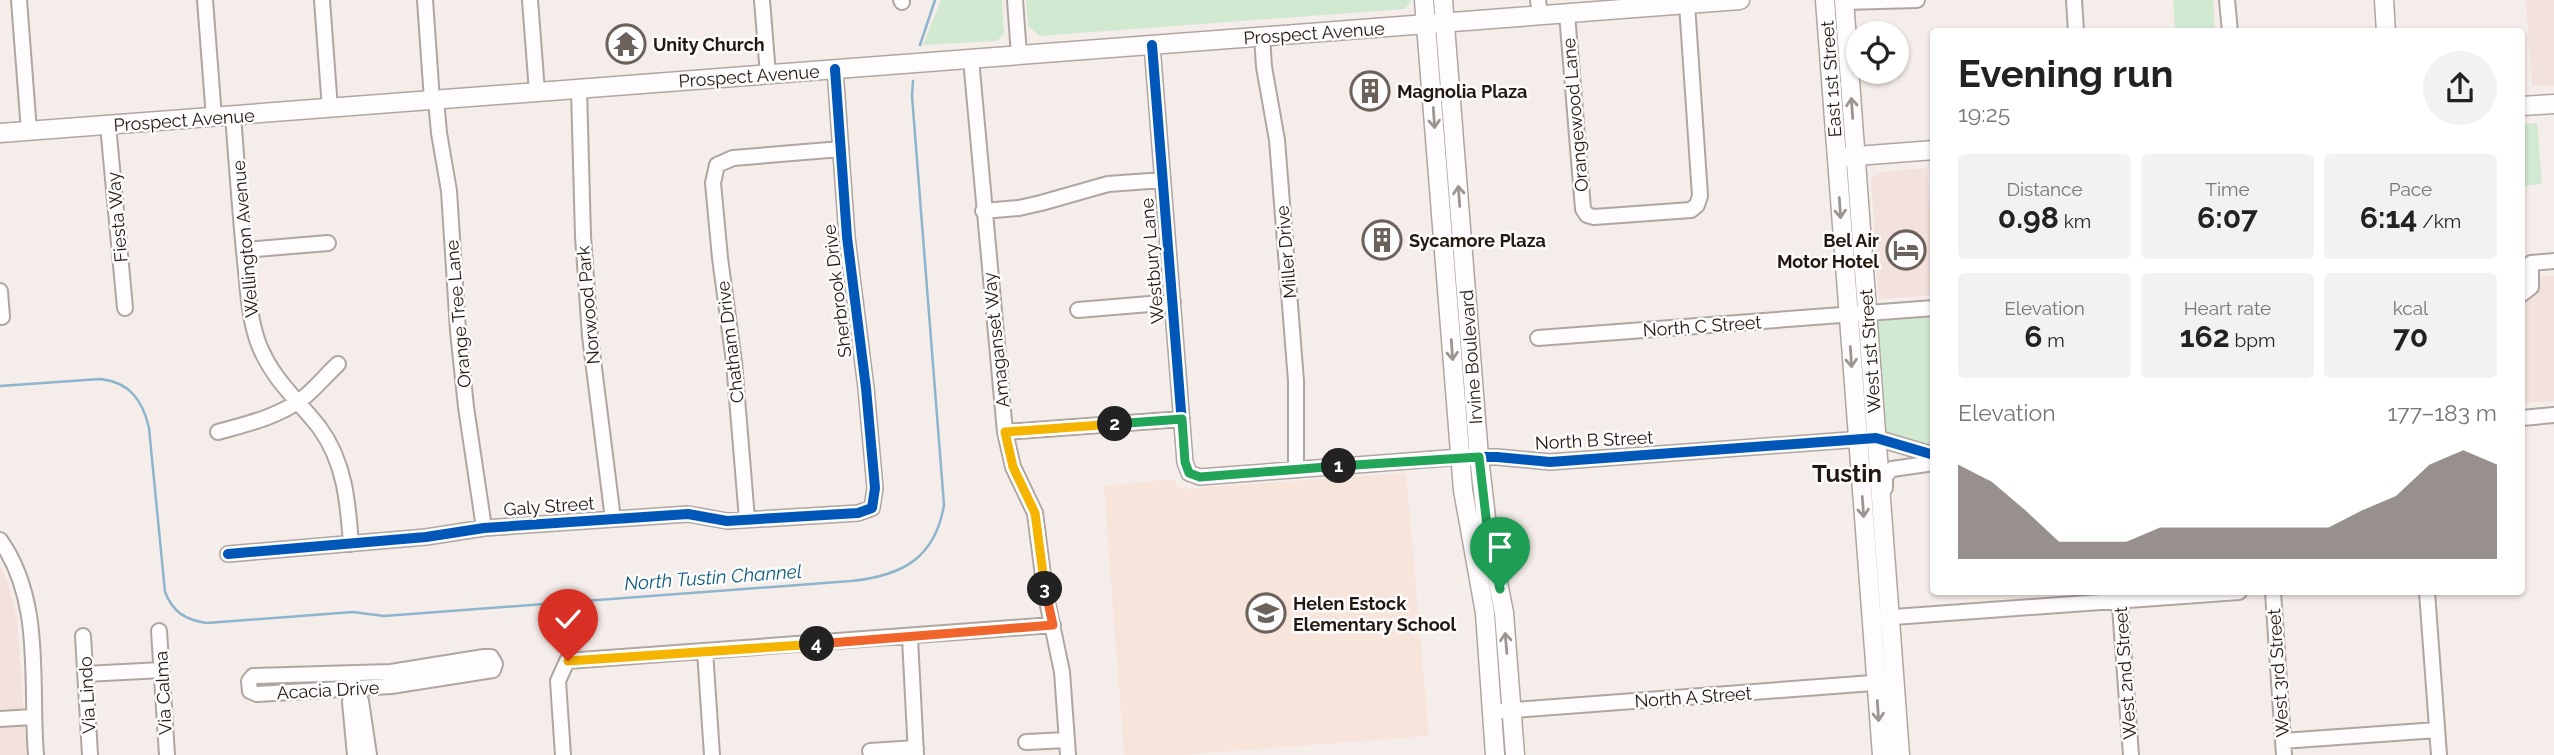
<!DOCTYPE html>
<meta charset="utf-8">
<style>
body{margin:0;font-family:Raleway,sans-serif;background:#f2f2f2;color:#222;height:100vh;display:flex;flex-direction:column;font-size:26px;white-space:nowrap}
*{box-sizing:border-box;margin:0}
p{font-size:23px;color:#767676}
.icon{flex:none;width:38px;height:38px;fill:none;stroke:currentColor;stroke-width:2;stroke-linecap:round;stroke-linejoin:round}
.map{position:relative;flex:1;overflow:hidden}
.drawer{position:absolute;left:1930px;top:28px;width:595px;height:567px;display:flex;flex-direction:column;background:#fff;border-radius:7px;box-shadow:0 2px 5px #0004}
.drawer>*{flex:none}
.fabs{position:absolute;left:1846px;top:21px;display:grid;gap:14px}
.fabs a{display:grid;place-items:center;width:63px;height:63px;border-radius:50%;background:#fff;box-shadow:0 2px 5px #0004;font-size:35px}
.pin{position:absolute;display:grid;place-items:center;width:60px;height:60px;color:#fff;margin:-72px -30px;border-radius:50% 50% 50% 0;rotate:-45deg;box-shadow:0 0 7px #0007}
.pin .icon{rotate:45deg}
.km{position:absolute;width:35px;height:35px;margin:-18px;border-radius:50%;background:#222;color:#fff;font-size:19px;line-height:35px;text-align:center}
.round{display:grid;place-items:center;flex:none;width:74px;height:74px;border-radius:37px;background:#f2f2f2}
.overview{display:flex;align-items:center;justify-content:space-between;height:119px;padding:0 28px}
h1{font-size:38px;font-weight:700;line-height:52px}
.stats{display:grid;grid-template-columns:repeat(3,1fr);gap:10px;height:119px;padding:7px 28px}
.stats div{display:grid;align-content:center;border-radius:7px;background:#f2f2f2;text-align:center}
.stats b{font-size:30px;font-weight:700}
.stats small{font-size:19px;font-weight:400}
.stats p{font-size:19px}
.chart{height:196px;padding:14px 28px}
.chart p{display:flex;justify-content:space-between}
.chart svg{width:100%;height:126px;margin-top:7px;fill:#6c625c;opacity:.7}
.map>svg:first-child{display:block}
</style>
<div class="map">
<svg width="2554" height="755" viewBox="0 0 2554 755">
<rect width="100%" height="100%" fill="#f5ede9"/>
<path fill="#f3e1dd" d="M2526 0H2554V85L2532 86Z
M1927 168 1931 224H1934V295L1879 299 1871 178 1883 172Z
M2554 276V401L2522 403V279Z
M0 566 7 580 17 618 27 755H0Z"/>
<path fill="#f7e5dc" d="M1406 473 1429 736 1179 755H1124L1104 486 1174 479 1175 484 1181 489Z"/>
<path fill="#d1e9d1" d="M941 0H1002L1004 33 997 41 923 45Z
M1026 0H1412L1405 9 1040 36 1028 26Z
M2173 0H2213L2215 31H2175Z
M2537 123 2542 184 2523 186 2522 124Z
M1934 317V448L1885 435 1878 321Z"/>
<g fill="none" stroke-linecap="round" stroke-linejoin="round">
<path stroke="#8db5cd" stroke-width="2.5" d="M920 45 935 0
M0 386 100 379C130 382 143 401 149 428L165 592C173 612 185 620 207 623L353 612 384 616 851 581C901 576 935 559 944 505L912 96 913 81"/>
<g stroke="#afa6a1" stroke-width="18">
<path id="minor" d="M19 0 29 131
M205 0 214 118
M322 0 330 109
M425 0 432 100
M530 0 537 92
M762 0 768 75
M901 0 902 2
M1015 0 1019 55
M1538 0 1540 16
M2074 0 2076 32
M2227 0 2230 32
M1844 2 1917 0
M1567 14 1583 209 1587 215 1594 217 1691 210 1697 205 1700 196 1687 4
M1262 36 1264 67 1277 140 1296 381V469
M1152 45 1185 462 1189 473 1200 477 1460 457H1497L1550 462 1876 438 1934 455
M971 59 1005 432 1013 467 1035 513 1045 591 1062 672 1068 755
M579 90 583 236 590 336 613 519
M436 100 439 133 449 191 458 331 466 407 484 528
M233 116C237 165 240 213 245 261 248 289 249 319 259 345 273 380 297 399 319 427 345 462 348 503 351 544
M108 125 125 308
M983 211 1019 208 1041 203 1108 184 1163 180
M244 250 328 243
M0 291 2 317
M2522 294 2531 287V263L2554 261
M1078 310 1173 302
M1538 338 1934 308
M2522 418 2554 415
M218 432C247 424 277 417 302 399 315 389 326 375 338 364
M1005 432 1182 419
M1885 488V476L1892 469 1934 463
M747 519 734 362 720 258 713 183 717 165 733 158 841 149
M0 540C44 602 30 684 36 755
M228 554 426 537 484 528 688 514 727 521 858 513 872 508 875 488 866 388 847 237 835 69
M2273 592 2284 755
M2427 592 2439 755
M2119 593 2131 755
M1880 618 2239 592
M159 631 167 755
M83 636 90 755
M910 638 916 755
M705 651 712 755
M484 657H491L495 664 493 670 391 686 257 694 250 691 249 681 253 676 391 672Z
M85 674 162 670
M353 680 350 702 355 755
M354 689 361 701 369 755
M1501 711 1886 682
M0 719 33 717
M2283 741 2437 730
M1026 742 1067 740
M870 751 916 748
M563 755 558 681 567 661 1053 625"/>
</g>
<g stroke="#afa6a1" stroke-width="21">
<path id="major" d="M1424 0 1463 490 1485 613 1495 755
M1443 0 1479 457 1487 526 1504 613 1515 755
M1825 0 1882 755
M1844 0 1900 755
M2384 0 2386 32
M2522 106 2554 104
M0 133 1740 0
M1844 157 1934 150"/>
</g>
<use href="#minor" stroke="#fefcfc" stroke-width="14"/>
<use href="#major" stroke="#fefcfc" stroke-width="18"/>
<g stroke="#fcfcfc" stroke-width="15">
<path id="cycleway" d="M1152 45 1185 462 1189 473 1200 477 1460 457H1497L1550 462 1876 438 1934 455
M228 554 426 537 484 528 688 514 727 521 858 513 872 508 875 488 866 388 847 237 835 69"/>
</g>
<use href="#cycleway" stroke="#0057b8" stroke-width="10"/>
</g>
<defs><path id="oneway-shaft" d="M-6 0H5M1.5-3L5.5 0L1.5 3" fill="none" stroke-width="1.6" stroke-linecap="round" stroke-linejoin="round" transform="scale(1.75)"/></defs>
<g stroke="#9b9592">
<use href="#oneway-shaft" transform="translate(1852 108) rotate(-94)"/>
<use href="#oneway-shaft" transform="translate(1434 118) rotate(86)"/>
<use href="#oneway-shaft" transform="translate(1459 196) rotate(-94)"/>
<use href="#oneway-shaft" transform="translate(1840 208) rotate(86)"/>
<use href="#oneway-shaft" transform="translate(1452 350) rotate(86)"/>
<use href="#oneway-shaft" transform="translate(1851 357) rotate(86)"/>
<use href="#oneway-shaft" transform="translate(1863 507) rotate(86)"/>
<use href="#oneway-shaft" transform="translate(1506 643) rotate(-95)"/>
<use href="#oneway-shaft" transform="translate(1878 711) rotate(86)"/>
</g>
<g fill="none" stroke-linecap="round" stroke-linejoin="round">
<g stroke="#fff" stroke-width="14">
<path id="split-1" d="M1339 466 1479 457 1487 526 1500 589"/>
</g>
<g stroke="#fff" stroke-width="14">
<path id="split-2" d="M1115 424 1182 419 1185 462 1189 473 1200 477 1339 466"/>
</g>
<g stroke="#fff" stroke-width="14">
<path id="split-3" d="M1045 589 1035 513 1013 467 1005 432 1115 424"/>
</g>
<g stroke="#fff" stroke-width="14">
<path id="split-4" d="M817 644 1053 625 1045 589"/>
</g>
<g stroke="#fff" stroke-width="14">
<path id="split-5" d="M568 661 817 644"/>
</g>
<use href="#split-1" stroke="#22a559" stroke-width="9"/>
<use href="#split-2" stroke="#22a559" stroke-width="9"/>
<use href="#split-3" stroke="#f5b400" stroke-width="9"/>
<use href="#split-4" stroke="#f0652b" stroke-width="9"/>
<use href="#split-5" stroke="#f5b400" stroke-width="9"/>
</g>
<defs>
<g id="temple-ring" transform="scale(2.0125)"><circle r="9.5" fill="#fcfcfc" stroke="#6c625c" stroke-width="1.5"/><path d="M0-6L5-2H3V0L6.5 2.5H4V6H1.5V3h-3V6H-4V2.5H-6.5L-3 0V-2H-5Z" fill="#6c625c"/></g>
<g id="building-ring" transform="scale(2.0125)"><circle r="9.5" fill="#fcfcfc" stroke="#6c625c" stroke-width="1.5"/><path d="M-4-6H4V6H1V3H-1V6H-4ZM-2.5-4.3h1.7v1.8h-1.7ZM.8-4.3h1.7v1.8H.8ZM-2.5-1h1.7V.8h-1.7ZM.8-1h1.7V.8H.8Z" fill="#6c625c"/></g>
<g id="hotel-ring" transform="scale(2.0125)"><circle r="9.5" fill="#fcfcfc" stroke="#6c625c" stroke-width="1.5"/><path d="M-6-4.5h1.5V1H6V5H4.5V3h-9V5H-6ZM-4 0a1.8 1.8 0 1 1 3.6 0ZM.5 0V-2.5h3Q6-2.5 6 0Z" fill="#6c625c"/></g>
<g id="school-ring" transform="scale(2.0125)"><circle r="9.5" fill="#fcfcfc" stroke="#6c625c" stroke-width="1.5"/><path d="M0-5L7-2L0 1L-7-2ZM-4 1L0 2.5L4 1V4Q0 6-4 4Z" fill="#6c625c"/></g>
</defs>
<g fill-rule="evenodd">
<use href="#temple-ring" x="626" y="44"/>
<use href="#building-ring" x="1370" y="91"/>
<use href="#building-ring" x="1382" y="240"/>
<use href="#hotel-ring" x="1906" y="250"/>
<use href="#school-ring" x="1266" y="613"/>
</g>
<g text-anchor="middle" dominant-baseline="central" stroke-width="5" stroke-linejoin="round" paint-order="stroke">
<g font-size="18" fill="#231710" stroke="#fcfcfc">
<text transform="translate(1314 33) rotate(-4)">Prospect Avenue</text>
<text transform="translate(749 76) rotate(-4)">Prospect Avenue</text>
<text transform="translate(1831 79) rotate(-94)">East 1st Street</text>
<text transform="translate(1575 115) rotate(-95)">Orangewood Lane</text>
<text transform="translate(184 120) rotate(-4)">Prospect Avenue</text>
<text transform="translate(117 217) rotate(-95)">Fiesta Way</text>
<text transform="translate(245 239) rotate(-95)">Wellington Avenue</text>
<text transform="translate(1286 252) rotate(-95)">Miller Drive</text>
<text transform="translate(1152 261) rotate(-95)">Westbury Lane</text>
<text transform="translate(837 291) rotate(-97)">Sherbrook Drive</text>
<text transform="translate(588 305) rotate(-95)">Norwood Park</text>
<text transform="translate(458 314) rotate(-95)">Orange Tree Lane</text>
<text transform="translate(1702 326) rotate(-4)">North C Street</text>
<text transform="translate(996 340) rotate(-96)">Amaganset Way</text>
<text transform="translate(730 342) rotate(-97)">Chatham Drive</text>
<text transform="translate(1870 351) rotate(-94)">West 1st Street</text>
<text transform="translate(1471 357) rotate(-94)">Irvine Boulevard</text>
<text transform="translate(1594 440) rotate(-3)">North B Street</text>
<text transform="translate(549 506) rotate(-4)">Galy Street</text>
<text transform="translate(2125 673) rotate(-94)">West 2nd Street</text>
<text transform="translate(2278 673) rotate(-94)">West 3rd Street</text>
<text transform="translate(328 690) rotate(-3)">Acacia Drive</text>
<text transform="translate(163 693) rotate(-93)">Via Calma</text>
<text transform="translate(87 695) rotate(-93)">Via Lindo</text>
<text transform="translate(1693 697) rotate(-4)">North A Street</text>
</g>
<g font-size="18" font-weight="bold" fill="#231710" stroke="#fcfcfc" text-anchor="start">
<text x="653" y="44">Unity Church</text>
<text x="1397" y="91">Magnolia Plaza</text>
<text x="1409" y="240">Sycamore Plaza</text>
<text x="1879" y="240" text-anchor="end">Bel Air<tspan x="1879" dy="21">Motor Hotel</tspan></text>
<text x="1293" y="603">Helen Estock<tspan x="1293" dy="21">Elementary School</tspan></text>
</g>
<g font-size="19" font-style="italic" fill="#115c80" stroke="#fcfcfc">
<text transform="translate(713 577) rotate(-4)">North Tustin Channel</text>
</g>
<g font-size="24" font-weight="bold" fill="#231710" stroke="#fcfcfc">
<text x="1847" y="473">Tustin</text>
</g>
</g>
</svg>
<div class="fabs">
<a><svg class="icon" aria-label="locate" viewBox="0 0 24 24"><circle cx="12" cy="12" r="6"/><path d="M12 2v4M12 18v4M2 12h4M18 12h4"/></svg></a>
</div>
<div class="pin" style="left:1500px;top:589px;background:#1e9e55"><svg class="icon" aria-label="arrive" viewBox="0 0 24 24"><path d="M6 21V4h12l-3 4 3 4H6"/></svg></div>
<div class="pin" style="left:568px;top:661px;background:#d93025"><svg class="icon" aria-label="check" viewBox="0 0 24 24"><path d="M5 12l5 5 9-10"/></svg></div>
<b class="km" style="left:1339px;top:466px">1</b>
<b class="km" style="left:1115px;top:424px">2</b>
<b class="km" style="left:1045px;top:589px">3</b>
<b class="km" style="left:817px;top:644px">4</b>
<section class="drawer">
<div class="overview"><div><h1>Evening run</h1><p>19:25</p></div><a class="round"><svg class="icon" aria-label="share" viewBox="0 0 24 24"><path d="M12 15V3M7 8l5-5 5 5M5 13v7h14v-7"/></svg></a></div>
<div class="stats">
<div><p>Distance</p><b>0.98<small> km</small></b></div>
<div><p>Time</p><b>6:07</b></div>
<div><p>Pace</p><b>6:14<small> /km</small></b></div>
</div>
<div class="stats">
<div><p>Elevation</p><b>6<small> m</small></b></div>
<div><p>Heart rate</p><b>162<small> bpm</small></b></div>
<div><p>kcal</p><b>70</b></div>
</div>
<div class="chart"><p><span>Elevation</span>177–183 m</p>
<svg viewBox="0 0 160 44" preserveAspectRatio="none"><path d="M0 44V11L10 17L20 27L30 38L40 38L50 38L60 33L70 33L80 33L90 33L100 33L110 33L120 27L130 22L140 11L150 6L160 11V44z"/></svg>
</div>
</section>
</div>
